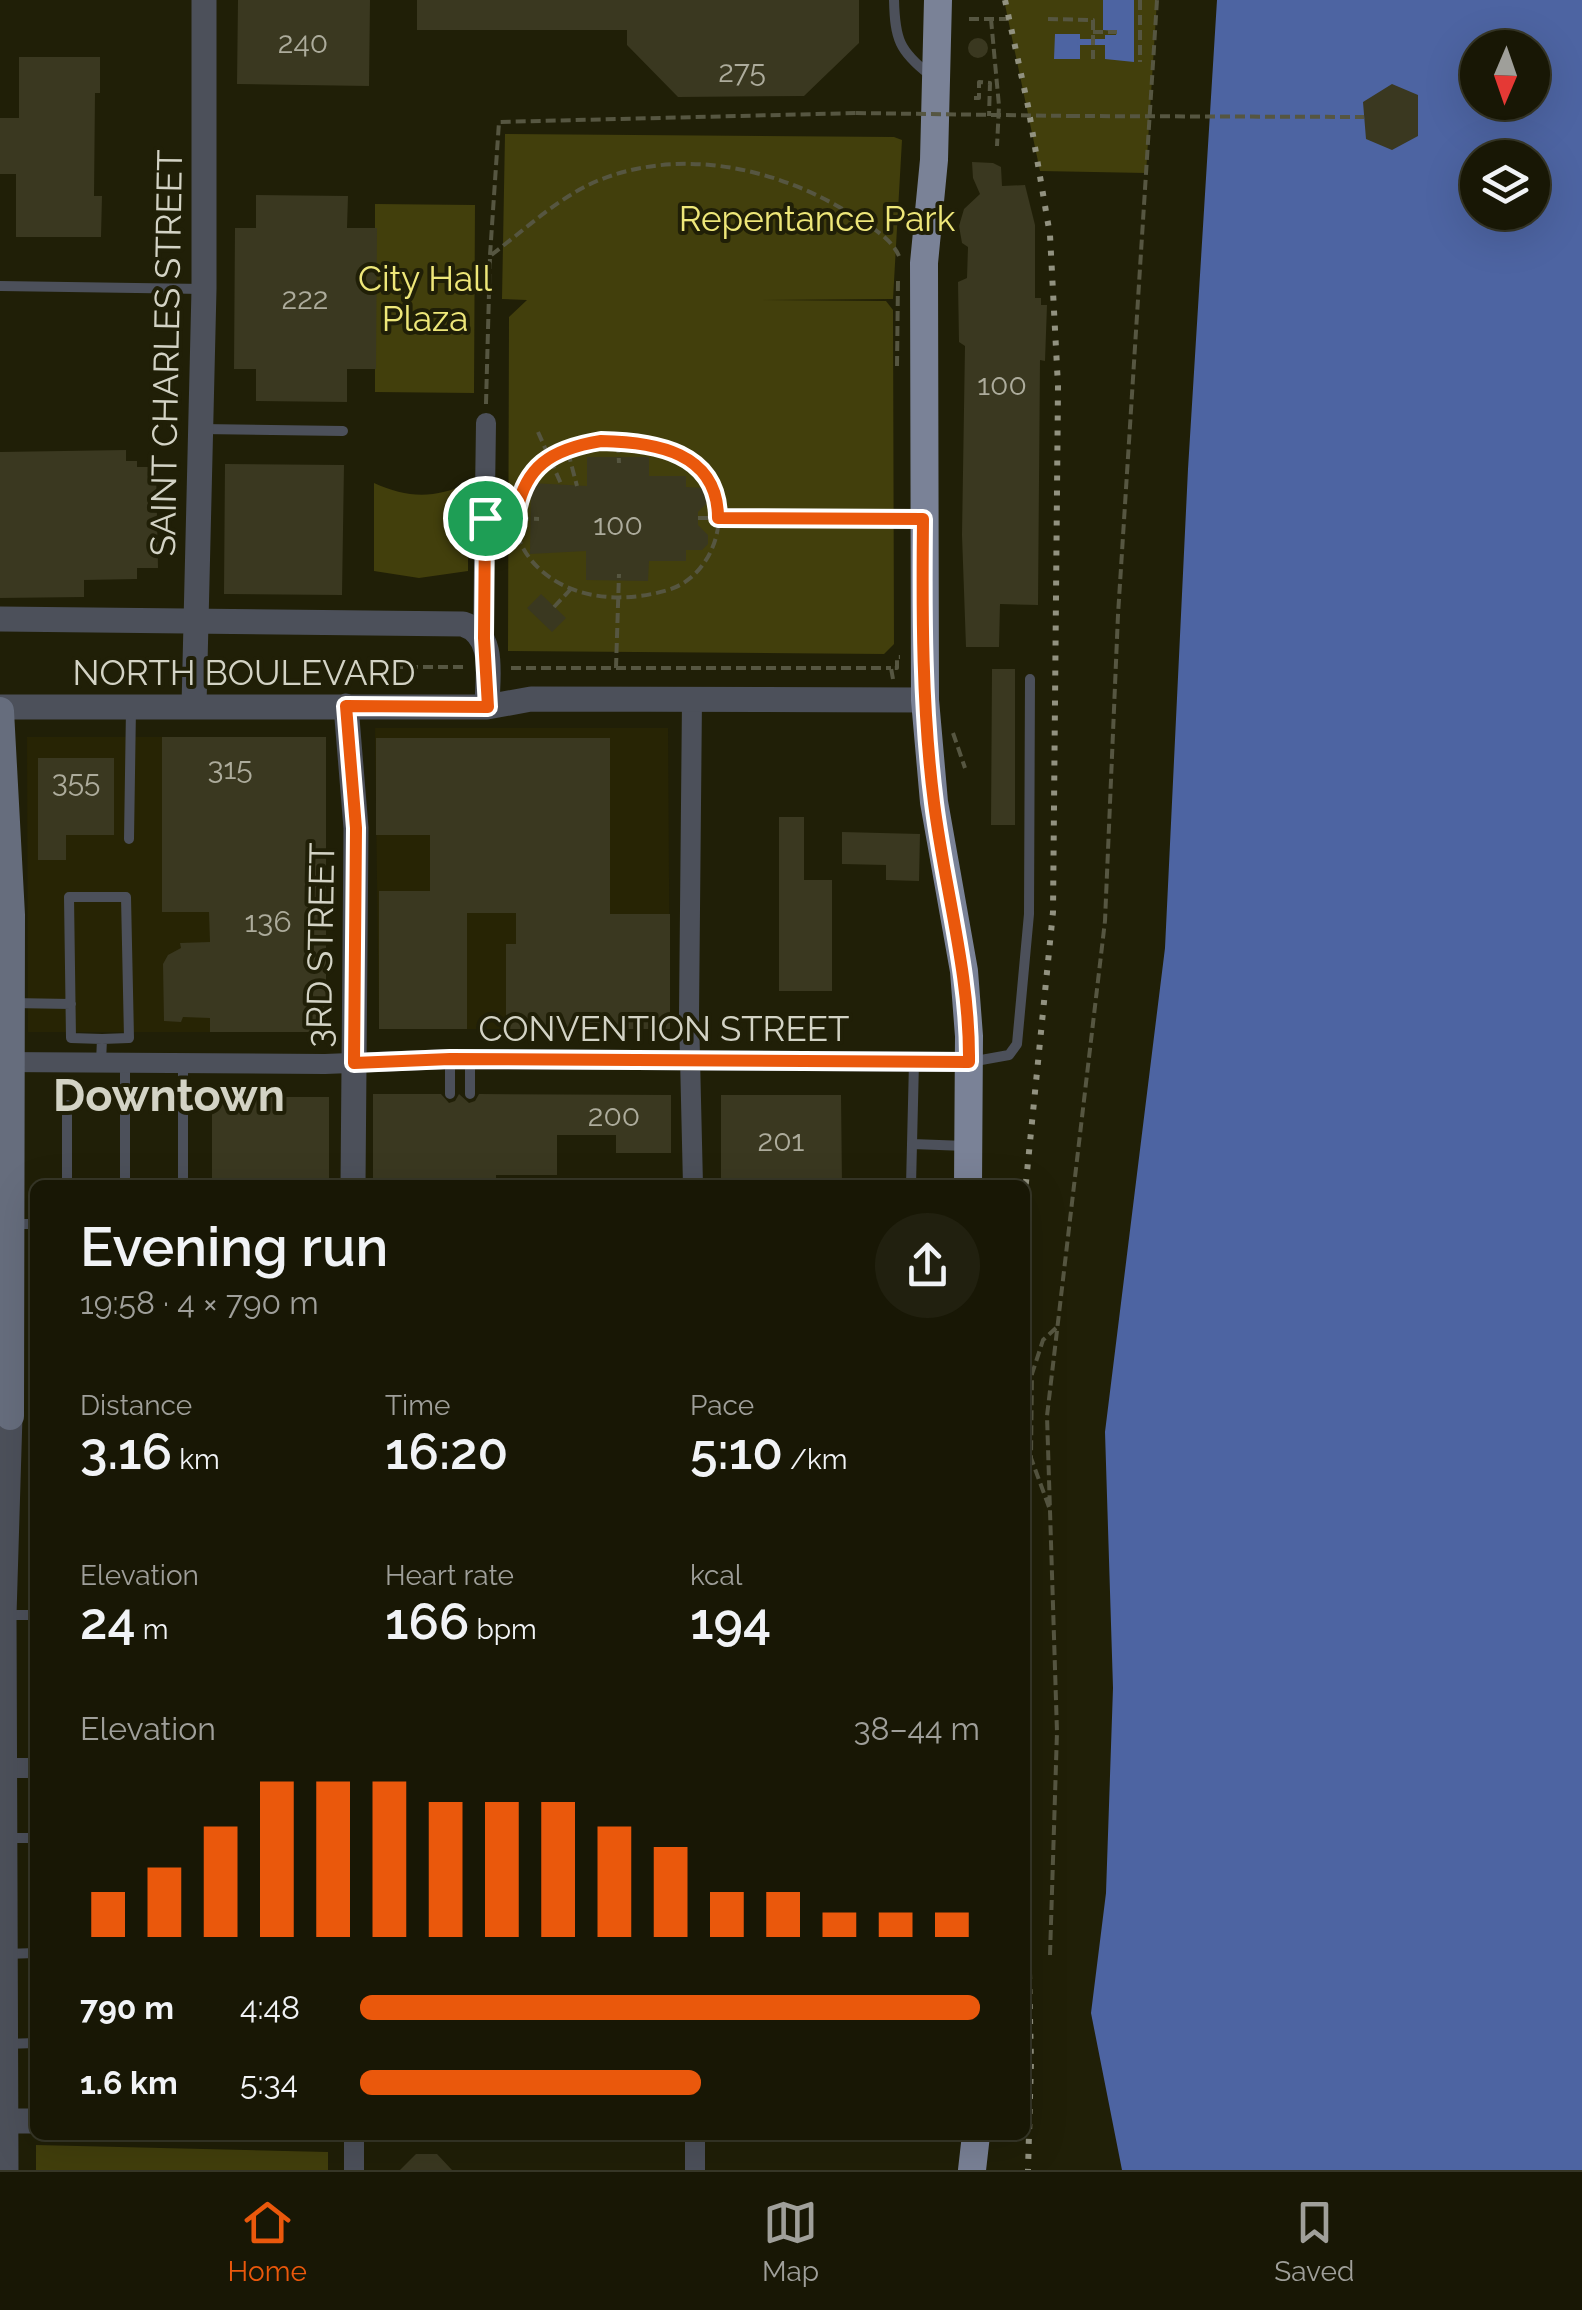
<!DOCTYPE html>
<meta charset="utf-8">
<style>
body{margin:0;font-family:Raleway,sans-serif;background:#21200f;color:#f1f3f6;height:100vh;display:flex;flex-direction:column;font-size:38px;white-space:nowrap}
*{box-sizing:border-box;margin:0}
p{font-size:32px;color:#9f9f9a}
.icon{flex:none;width:55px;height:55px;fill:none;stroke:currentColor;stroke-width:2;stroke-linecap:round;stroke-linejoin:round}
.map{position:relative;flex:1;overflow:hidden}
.sheet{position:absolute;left:30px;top:1180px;width:1000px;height:960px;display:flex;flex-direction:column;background:#181705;border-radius:15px;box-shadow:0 10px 40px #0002,0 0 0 2px #363627}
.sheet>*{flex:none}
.needle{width:65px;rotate:182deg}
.fabs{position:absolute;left:1460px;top:30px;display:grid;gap:20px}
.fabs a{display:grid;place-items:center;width:90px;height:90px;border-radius:50%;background:#181705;box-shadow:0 10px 40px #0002,0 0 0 2px #363627;font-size:50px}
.pin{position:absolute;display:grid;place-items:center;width:85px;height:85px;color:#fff;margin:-42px;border:5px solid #fff;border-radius:50%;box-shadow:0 2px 10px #0007}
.round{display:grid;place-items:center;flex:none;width:105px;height:105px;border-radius:52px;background:#21200f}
.overview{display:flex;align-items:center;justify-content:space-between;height:170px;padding:0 50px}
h1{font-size:55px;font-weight:600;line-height:75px}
.stats{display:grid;grid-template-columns:repeat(3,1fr);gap:15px;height:170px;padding:10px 50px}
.stats div{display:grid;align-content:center}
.stats b{font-size:50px;font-weight:600}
.stats small{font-size:28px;font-weight:400}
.stats p{font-size:28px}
.chart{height:280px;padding:20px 50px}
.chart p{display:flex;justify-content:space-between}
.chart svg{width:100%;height:180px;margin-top:10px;stroke:#ea580c;stroke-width:6}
ul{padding:0 50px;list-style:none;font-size:32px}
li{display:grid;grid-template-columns:160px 120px 1fr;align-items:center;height:75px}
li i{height:25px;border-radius:12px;background:#ea580c}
.dock{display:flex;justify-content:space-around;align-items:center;height:140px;border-top:2px solid #363627;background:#181705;font-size:28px;color:#9f9f9a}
.dock a{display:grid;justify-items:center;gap:5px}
.dock .on{color:#ea580c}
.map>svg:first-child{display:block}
</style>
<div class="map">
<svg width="1582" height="2170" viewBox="0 0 1582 2170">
<rect width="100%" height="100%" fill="#201f07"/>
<path fill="#272404" d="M375 728H668L670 1029H379Z
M27 737H326V1032H28Z"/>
<path fill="#423f0c" d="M1004 0H1157L1146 173 1040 171Z
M505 134 894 137 902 140 893 299 752 300 886 301 893 310 894 644 884 654 508 651 509 317 527 300 502 299Z
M375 204 475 205 474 393 375 392Z
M374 483C407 498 435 499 468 483V571L419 578 374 571Z
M36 2145 328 2152V2170H36Z"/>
<path fill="#4d64a2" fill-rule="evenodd" d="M1103 0H1134V62L1105 59V35H1116L1117 31 1103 30Z
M1217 0H1582V2170H1122L1091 2013 1106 1893 1113 1688 1105 1432 1165 948 1188 469ZM1478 48H1532V102H1478ZM1478 158H1532V212H1478Z
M1055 34H1080V59H1054Z"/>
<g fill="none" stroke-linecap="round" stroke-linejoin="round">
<path stroke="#4d64a2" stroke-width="6" d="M1080 42H1107"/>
</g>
<path fill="#3a3820" d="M238 0H370L369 86 237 84Z
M417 0H859V43L804 96 678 97 627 45V30H417Z
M968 48a10 10 0 1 1 20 0a10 10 0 1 1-20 0Z
M19 57H100V93H95L94 196H102L101 237H16V174H0V118H19Z
M1392 84 1418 95V136L1392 150 1366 139 1363 102Z
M972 162 993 163 1001 167 1002 186 1025 185 1035 225V298H1041V305H1047L1045 361 1040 360 1038 605 1000 604 999 647H966L962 535 965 346 959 342 958 282 967 278 968 247 962 243 959 226 964 209 980 194 973 178Z
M256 195 348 196 347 228H377L376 369H347V402L256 401V369H234L235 228H256Z
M126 450V461H137V467H156L158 568H137V579L84 580V597L0 598V452Z
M587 457H649V476H686V487L703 488 707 492V503L698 512V525L708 535V544L702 550H686V561H649L648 581 586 580V551L530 554 531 483 587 486Z
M225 464 344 465 342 595 224 594Z
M541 594 566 618 552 632 527 608Z
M992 669H1015V825H991Z
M162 737H326V1032H210V1018L183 1017 181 1022 164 1021 163 964 168 955 181 948 180 943 210 942 209 912H162Z
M376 738H610V914H670V1029H506V944H516V913H467V1029H379V891H430V835H376Z
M38 758H114V835H66V860H38Z
M779 817H804V880H832V991H779Z
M842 832 920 834 919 881 886 880V865L842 864Z
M373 1094H441L449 1103 455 1101 459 1094 469 1103 475 1101 479 1094 671 1095V1153H616V1135H557V1175H496V1185H373Z
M721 1095H841L842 1185H721Z
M212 1097H329V1185H212Z
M416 2154H437L452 2170H400Z"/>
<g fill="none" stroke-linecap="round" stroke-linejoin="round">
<path stroke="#565641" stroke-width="4" stroke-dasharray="10 5" stroke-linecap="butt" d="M1140 0V62
M969 19H1013
M991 19 999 106 997 146
M1048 19 1093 20V59
M1093 32H1117
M974 98H979V82L990 83 989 116
M1070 116 1364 117
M490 255 499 122 856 113
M897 366 898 281
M486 404 490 256C523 231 559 197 597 181 682 146 779 168 854 216 871 227 891 238 899 256
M538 432 562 486
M601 441C635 442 668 444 696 466 738 500 718 575 668 590 517 634 447 468 601 441Z
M618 443 619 463
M568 452 577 486
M504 518 539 519
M698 518 903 519
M554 607 570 590
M393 667H467
M511 668H891
M616 668 619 574
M893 679 891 668H897V657H900
M953 733 965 768
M1049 1507 1031 1458 1032 1374 1043 1340 1056 1328
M1050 1955 1057 1732 1047 1416 1105 921 1118 615 1157 0"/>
<path stroke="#4c505a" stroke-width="10" d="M894 0C895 39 899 51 930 75
M0 286 204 289
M201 429 343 431
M129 839 131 708
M12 1003 71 1004
M101 1062 102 1039 129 1038 126 897H69L71 1038 102 1039
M183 1062V1185
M970 1062 1009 1055 1017 1044 1029 914 1030 679
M125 1063V1185
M450 1094V1059
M470 1094V1060
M67 1105V1185
M912 1144 966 1146
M911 1185 914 1062
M11 1224H35
M6 1615H35
M6 1838H35
M6 1954 35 1953
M6 2044 35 2043"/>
<path stroke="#4c505a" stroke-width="20" d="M483 638 486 423
M692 699 689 1015 693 1185
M0 1062 325 1064 450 1059 969 1062
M0 1768H35
M354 2135V2170
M695 2135V2170"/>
<path stroke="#4c505a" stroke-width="25" d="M0 619 463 624C497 635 487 678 487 707
M194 706 204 289V0
M346 706 356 828 353 1185
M0 707H487L531 699 925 700
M0 2121H35
M6 2170 4 1615 10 1416"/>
<path stroke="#666d7d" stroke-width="28" d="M0 711 11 915 10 1416"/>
<path stroke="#7a8297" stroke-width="28" d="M938 0 934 160 924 263 925 700 934 802 964 971 969 1036 968 1185
M972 2170 976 2135"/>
<path stroke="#929280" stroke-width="6" stroke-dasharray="5 10" stroke-linecap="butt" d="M1005 0 1028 106 1050 235 1058 386 1053 912 1025 1192
M1025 1794 1031 2062 1028 2170"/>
<path stroke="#565641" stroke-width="4" stroke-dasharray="10 5" stroke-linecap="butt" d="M856 113 1070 116"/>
</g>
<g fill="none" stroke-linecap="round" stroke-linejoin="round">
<g stroke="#fff" stroke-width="20">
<path id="route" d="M601 441C655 442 718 452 718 518L923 519C922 613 922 709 934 803 945 890 970 974 969 1062L450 1059 354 1063 356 828 346 706 488 707 484 638 485 518H516C523 466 552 449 601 441Z"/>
</g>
<use href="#route" stroke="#ea580c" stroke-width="12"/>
</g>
<g text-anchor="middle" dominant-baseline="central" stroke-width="8" stroke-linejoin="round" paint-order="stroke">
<g font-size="30" fill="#adac9c">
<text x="303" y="42">240</text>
<text x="742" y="71">275</text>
<text x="305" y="298">222</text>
<text x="1002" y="384">100</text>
<text x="618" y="524">100</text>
<text x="230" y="768">315</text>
<text x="76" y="781">355</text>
<text x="268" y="921">136</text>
<text x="614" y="1115">200</text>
<text x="781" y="1140">201</text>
</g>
<g font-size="35" fill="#eee779" stroke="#201f07">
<text x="817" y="218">Repentance Park</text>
<text x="425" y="278">City Hall<tspan x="425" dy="40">Plaza</tspan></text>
</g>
<g font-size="35" fill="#d3d3c5" stroke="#201f07">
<text transform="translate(166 353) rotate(-89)">SAINT CHARLES STREET</text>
<text x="244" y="672">NORTH BOULEVARD</text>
<text transform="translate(320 945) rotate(-89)">3RD STREET</text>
<text x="664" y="1028">CONVENTION STREET</text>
</g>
<g font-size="45" font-weight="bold" fill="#d3d3c5" stroke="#201f07">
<text x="169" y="1095">Downtown</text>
</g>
</g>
</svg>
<div class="fabs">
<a><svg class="needle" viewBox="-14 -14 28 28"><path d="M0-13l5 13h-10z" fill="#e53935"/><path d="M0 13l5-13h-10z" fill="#9f9f9a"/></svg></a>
<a><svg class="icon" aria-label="layers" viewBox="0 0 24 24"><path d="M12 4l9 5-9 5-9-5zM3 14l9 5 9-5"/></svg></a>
</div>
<div class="pin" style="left:485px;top:518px;background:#1e9e55"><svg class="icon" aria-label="arrive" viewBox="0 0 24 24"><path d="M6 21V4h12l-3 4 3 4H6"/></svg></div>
<section class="sheet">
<div class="overview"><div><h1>Evening run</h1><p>19:58 · 4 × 790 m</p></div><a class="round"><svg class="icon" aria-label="share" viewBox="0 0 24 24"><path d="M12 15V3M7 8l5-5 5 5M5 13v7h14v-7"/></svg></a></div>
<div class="stats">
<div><p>Distance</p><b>3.16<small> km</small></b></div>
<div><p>Time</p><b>16:20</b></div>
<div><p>Pace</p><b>5:10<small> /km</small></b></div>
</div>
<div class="stats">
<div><p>Elevation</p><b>24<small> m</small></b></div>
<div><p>Heart rate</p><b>166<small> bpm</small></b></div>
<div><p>kcal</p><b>194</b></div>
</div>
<div class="chart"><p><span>Elevation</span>38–44 m</p>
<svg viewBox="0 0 160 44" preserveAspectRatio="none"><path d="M5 44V33M15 44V27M25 44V17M35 44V6M45 44V6M55 44V6M65 44V11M75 44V11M85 44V11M95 44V17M105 44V22M115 44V33M125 44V33M135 44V38M145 44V38M155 44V38"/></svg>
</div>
<ul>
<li><b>790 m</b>4:48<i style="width:100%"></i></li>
<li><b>1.6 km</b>5:34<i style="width:55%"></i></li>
</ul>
</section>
</div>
<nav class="dock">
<a class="on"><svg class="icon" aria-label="home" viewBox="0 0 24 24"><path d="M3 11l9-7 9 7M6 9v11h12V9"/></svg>Home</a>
<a><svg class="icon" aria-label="map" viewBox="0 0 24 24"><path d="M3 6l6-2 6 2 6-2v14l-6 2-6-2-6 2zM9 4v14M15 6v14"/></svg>Map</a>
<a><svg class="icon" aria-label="saved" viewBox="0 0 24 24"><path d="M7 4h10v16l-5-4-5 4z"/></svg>Saved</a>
</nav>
